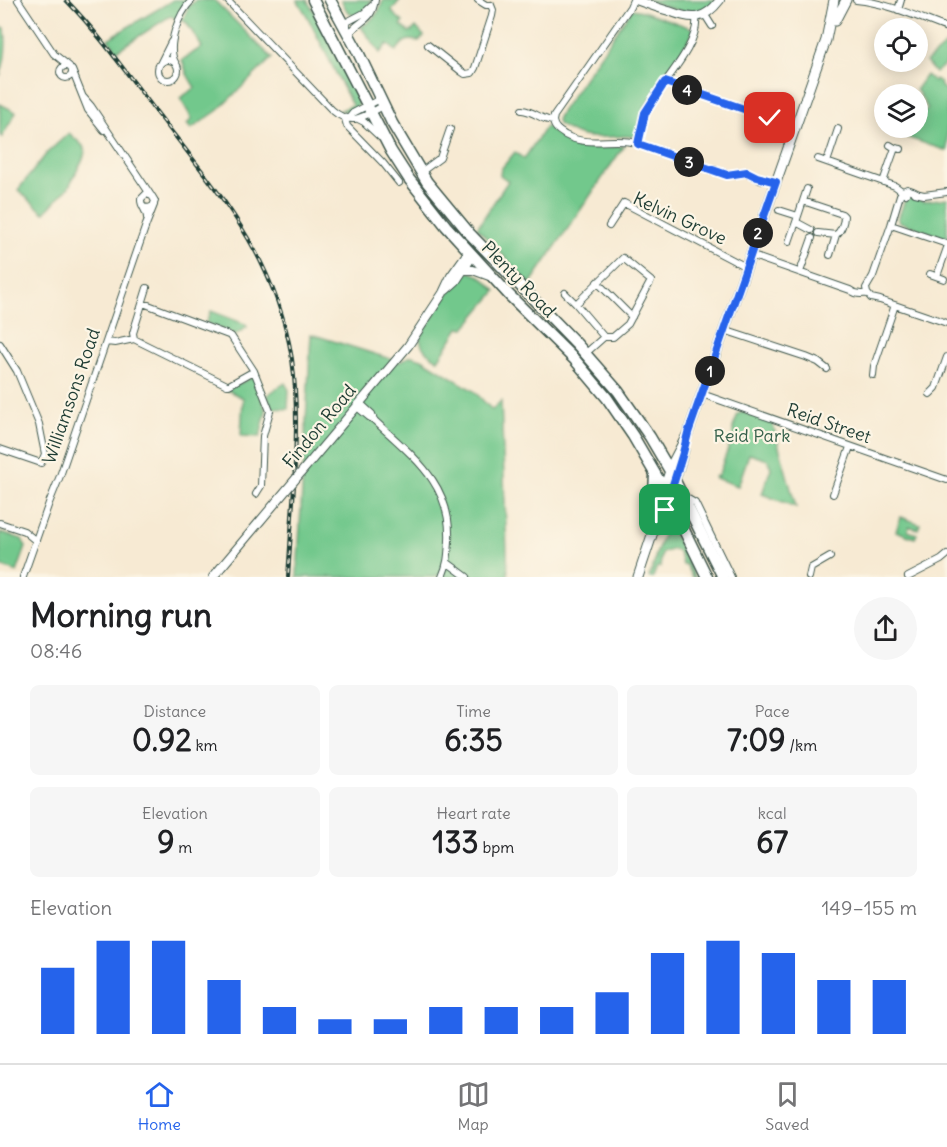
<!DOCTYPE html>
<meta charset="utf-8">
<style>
body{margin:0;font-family:Delius,sans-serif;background:#f6f6f6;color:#202124;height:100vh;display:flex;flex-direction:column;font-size:22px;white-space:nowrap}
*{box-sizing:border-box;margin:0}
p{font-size:20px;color:#757577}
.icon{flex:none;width:33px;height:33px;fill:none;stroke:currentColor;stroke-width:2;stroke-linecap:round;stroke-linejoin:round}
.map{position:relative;height:577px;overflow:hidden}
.sheet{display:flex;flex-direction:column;background:#fff;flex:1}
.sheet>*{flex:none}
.controls{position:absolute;left:874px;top:18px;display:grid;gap:12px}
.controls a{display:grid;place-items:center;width:54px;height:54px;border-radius:50%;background:#fff;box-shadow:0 3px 15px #0003;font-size:30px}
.pin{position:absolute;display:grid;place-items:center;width:51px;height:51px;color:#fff;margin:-26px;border-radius:12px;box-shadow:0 3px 9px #0006}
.km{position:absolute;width:30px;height:30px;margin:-15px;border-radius:50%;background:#222;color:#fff;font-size:16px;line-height:30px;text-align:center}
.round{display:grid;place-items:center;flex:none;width:63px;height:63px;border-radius:32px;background:#f6f6f6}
.headline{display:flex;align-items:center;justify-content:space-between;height:102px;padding:0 30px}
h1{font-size:33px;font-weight:700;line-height:45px}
.stats{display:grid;grid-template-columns:repeat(3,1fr);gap:9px;height:102px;padding:6px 30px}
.stats div{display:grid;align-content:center;border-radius:9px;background:#f6f6f6;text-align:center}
.stats b{font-size:30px;font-weight:700}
.stats small{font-size:16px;font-weight:400}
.stats p{font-size:16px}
.chart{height:168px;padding:12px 30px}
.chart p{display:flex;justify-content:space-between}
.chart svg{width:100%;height:108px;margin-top:6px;stroke:#2563eb;stroke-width:6}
.tab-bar{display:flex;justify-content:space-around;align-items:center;height:84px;border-top:2px solid #e0e0e0;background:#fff;font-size:16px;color:#757577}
.tab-bar a{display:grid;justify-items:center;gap:3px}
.tab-bar .on{color:#2563eb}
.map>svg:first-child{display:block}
</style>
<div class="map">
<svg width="947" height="577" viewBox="0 0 947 577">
<rect width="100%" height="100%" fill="#fcf5e5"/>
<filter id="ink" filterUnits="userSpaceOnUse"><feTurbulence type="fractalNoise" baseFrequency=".0167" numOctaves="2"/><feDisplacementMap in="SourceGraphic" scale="12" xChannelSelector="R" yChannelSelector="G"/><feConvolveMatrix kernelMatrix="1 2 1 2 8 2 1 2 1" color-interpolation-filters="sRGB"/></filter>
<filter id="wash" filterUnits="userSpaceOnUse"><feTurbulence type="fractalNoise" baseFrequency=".008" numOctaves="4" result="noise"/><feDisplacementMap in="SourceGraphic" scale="24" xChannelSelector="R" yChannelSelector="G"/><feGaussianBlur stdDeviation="1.35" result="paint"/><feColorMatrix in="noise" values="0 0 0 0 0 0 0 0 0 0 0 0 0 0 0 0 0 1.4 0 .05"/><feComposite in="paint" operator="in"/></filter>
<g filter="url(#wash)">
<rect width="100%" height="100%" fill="#f7ead3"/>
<path fill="#72c88c" stroke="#488260" stroke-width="1.5" d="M173 0H188L177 19 170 16 116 51 114 46 108 39Z
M196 0H214L272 58 217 111 191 129 187 124 192 119 180 98 195 88 187 74 182 60 202 47 186 22 182 21 189 6Z
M297 0H307L314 12 358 100 357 108 349 111H339L352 105 306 14Z
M341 0H372L365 10 354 16 347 11Z
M383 0H400L392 10 393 13 403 22 401 25 409 32 412 31 416 27 424 36 419 41C405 39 405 40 396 51L387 44 380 53 361 27C372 20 380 13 383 0Z
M645 0H717C708 8 699 13 686 13Z
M632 9 643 11 694 29 690 38 645 107 636 137C618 134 598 141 579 135 572 133 565 128 558 124L557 120 559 115Z
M0 25 1 28H5C7 45 6 60 0 76Z
M947 44V63L935 73 926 62Z
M926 75 934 81 936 79 941 83 940 85 947 92V151L897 134 895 128H903L905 130 908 128H918V115L928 109 916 89Z
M0 104 16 112 2 137 0 135Z
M546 126C577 151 587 149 624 146L530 284 477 228 508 181 500 175 501 169 515 152 524 159Z
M69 133 83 146 85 152 83 159 68 188 44 213 18 190 47 153Z
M911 197 924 201 947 198V239L900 222 898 219 905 200Z
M470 272 482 277 496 291 465 328H459L438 360C429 354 420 349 420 337 429 323 455 276 470 272Z
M211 311 245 324 247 327 235 335 206 323Z
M311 334 400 362 408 357 412 356 422 359 474 391 492 410 501 401 508 577H442L436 575 435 577H297Z
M254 376 266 411 260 437 241 436 243 398 227 390Z
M285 383 289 390 288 409 272 408 267 395Z
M742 412 774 422 773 425 796 507 762 494 771 468 768 460 749 454 738 486 715 478 716 476H718L733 436V428L738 414Z
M901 517 920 524 918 529 909 526 908 531 917 534 915 538 896 531Z
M671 531 675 536 695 577H692L686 564 683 565 679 552 673 549 662 553 660 567H657L653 577H649L656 558 655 557 663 535Z
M0 532 22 539 26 547 17 572 0 566Z"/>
</g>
<g filter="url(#ink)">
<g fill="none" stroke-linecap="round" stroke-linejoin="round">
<g stroke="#3f574c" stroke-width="8">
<path id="street" d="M18 0 54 54 69 66
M227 0 332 110C352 127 363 117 383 106
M478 0 486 5H491
M856 0C888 3 917 17 947 28
M898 10 901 0
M705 15 712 26
M343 24 364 13 374 4
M349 34C361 18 371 23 375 0
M428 45 462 72 465 74 472 73 475 68 492 16 493 10 491 5
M158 70a10 10 0 1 1 20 0a10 10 0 1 1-20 0Z
M161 62 171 42
M176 64C165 47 179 13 192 0
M60 72a6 6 0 1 1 12 0a6 6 0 1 1-12 0Z
M72 70 88 110 104 130
M665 82 770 118
M83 97 91 106 150 194
M522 110C534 111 541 120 553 121 554 128 559 131 565 135 587 147 609 138 632 142L726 174C743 176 743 168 760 180
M345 119 347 126 383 163 399 183
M348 119 353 113 380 99
M358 119 364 122 380 137
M553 121 554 116 630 7 633 0
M638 144C640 133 641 121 645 112 658 86 700 46 696 18
M890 145 895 148 901 149
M818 159 895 186 906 194
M827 162 838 129
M421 172 440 158 450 129
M757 177 776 182
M883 182 895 148
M915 193 924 195 947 192
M803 201 807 189
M143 207 149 208 153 206 155 201 152 196 146 194 141 199C140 206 147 210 147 218
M779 210 798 216
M891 225 947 244
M609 226 624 203 746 267
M811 230 796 222 803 201 842 214 844 216C844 223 841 231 836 235L818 233
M789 242 796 222
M750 255 850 290C855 294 861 295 867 293L871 298 880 300 947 323
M830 255 836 235
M800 272 812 238
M930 274 944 279
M937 276 947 248
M597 282 632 317
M565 293 576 304
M867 293 866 288 873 276 891 225 900 195 903 191 907 189 913 191 917 193
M143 303 231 336 254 371 270 411 263 436 261 486 256 494
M724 330 806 357 818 362 827 369
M134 339 133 333 147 288
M106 342 115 343 134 339 227 385H229L254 371
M0 344 17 371 39 424 45 454 41 463 0 449
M586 353 604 337H613L628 324 651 281 623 258 576 304 604 337
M873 375 874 366 895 305
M702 394 947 480
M930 394 936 388 947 357
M360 403 372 414 374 420C412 456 452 483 449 541 448 556 448 563 442 577
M357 407 369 417 374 420
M833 494 850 447
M683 496 695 503 731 577
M0 523 24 531 36 541
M448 563 467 577
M23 577 49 503 60 476 146 225 154 205
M809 577 811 568 830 557
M908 577 941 560 947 555"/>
</g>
<g stroke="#3f574c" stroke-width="10">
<path id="secondary" d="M636 0C647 4 658 8 669 11 692 20 704 21 720 0
M464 270H473L492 277
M446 290 456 281 473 255
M310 462 408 346 443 293 451 276 469 251
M213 577 277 501"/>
</g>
<g stroke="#3f574c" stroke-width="11">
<path id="primary" d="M835 21 846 0
M657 528 669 499 684 450
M638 577 653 532 655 516 673 462 688 433 826 40 834 0"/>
</g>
<g stroke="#3f574c" stroke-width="13">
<path id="highway" d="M313 0 391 151 409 179 446 226 510 296 575 360 607 398 633 436 664 489 707 577
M330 0 356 48 392 123 427 182 470 234 576 343 618 391 650 437 670 471 723 577
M654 522V492L655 475
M660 524 670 522 681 524"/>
</g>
<use href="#street" stroke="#fff" stroke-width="6"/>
<use href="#secondary" stroke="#fff" stroke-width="8"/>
<use href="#primary" stroke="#fff" stroke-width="9"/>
<use href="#highway" stroke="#fff" stroke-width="10"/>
<g stroke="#1f3d34" stroke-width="4">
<path id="rail" d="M66 0C100 35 128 75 158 114 218 192 276 257 292 359 298 401 296 443 294 486 292 516 290 547 288 577"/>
</g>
<use href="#rail" stroke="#fcf5e5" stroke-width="1.5" stroke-dasharray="4.5" stroke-linecap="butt"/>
<g stroke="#3f574c" stroke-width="10" stroke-linecap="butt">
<path id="secondary-bridge" d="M277 501 310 462"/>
</g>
<use href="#secondary-bridge" stroke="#fff" stroke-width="8"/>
</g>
</g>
<g fill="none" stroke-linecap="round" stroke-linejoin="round" filter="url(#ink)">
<g stroke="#fff" stroke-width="12">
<path id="route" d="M665 510 683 453 688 433 776 182 757 177 747 172 727 175 638 144 645 113 665 82 770 118"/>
</g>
<use href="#route" stroke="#2563eb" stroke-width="8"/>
</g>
<g text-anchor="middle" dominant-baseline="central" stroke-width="4.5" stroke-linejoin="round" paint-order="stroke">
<g font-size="18" fill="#1f3d34" stroke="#fcf5e5">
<text transform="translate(680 218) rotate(25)">Kelvin Grove</text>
<text transform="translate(519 279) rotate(46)">Plenty Road</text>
<text transform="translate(71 396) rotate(-71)">Williamsons Road</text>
<text transform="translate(829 423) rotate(19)">Reid Street</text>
<text transform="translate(319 426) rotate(-50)">Findon Road</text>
</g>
<g font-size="18" fill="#34604a" stroke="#fcf5e5">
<text x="752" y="435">Reid Park</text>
</g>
</g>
</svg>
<div class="controls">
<a><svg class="icon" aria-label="locate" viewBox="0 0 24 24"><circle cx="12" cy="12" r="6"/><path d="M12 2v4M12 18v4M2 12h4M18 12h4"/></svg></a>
<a><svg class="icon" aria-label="layers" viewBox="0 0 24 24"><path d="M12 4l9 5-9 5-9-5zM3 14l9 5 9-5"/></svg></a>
</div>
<div class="pin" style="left:665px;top:510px;background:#1e9e55"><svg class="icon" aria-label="arrive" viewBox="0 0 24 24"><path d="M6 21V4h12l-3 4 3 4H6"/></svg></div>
<div class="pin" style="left:770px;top:118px;background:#d93025"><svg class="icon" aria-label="check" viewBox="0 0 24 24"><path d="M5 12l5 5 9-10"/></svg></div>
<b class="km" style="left:710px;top:371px">1</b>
<b class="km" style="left:758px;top:233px">2</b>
<b class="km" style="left:689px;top:162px">3</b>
<b class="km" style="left:687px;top:90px">4</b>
</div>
<section class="sheet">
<div class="headline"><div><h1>Morning run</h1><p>08:46</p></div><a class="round"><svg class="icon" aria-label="share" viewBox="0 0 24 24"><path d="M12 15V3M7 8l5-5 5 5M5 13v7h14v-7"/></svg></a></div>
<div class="stats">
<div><p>Distance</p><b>0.92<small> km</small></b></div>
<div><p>Time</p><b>6:35</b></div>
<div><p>Pace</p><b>7:09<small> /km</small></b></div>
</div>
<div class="stats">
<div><p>Elevation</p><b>9<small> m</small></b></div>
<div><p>Heart rate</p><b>133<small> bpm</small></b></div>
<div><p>kcal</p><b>67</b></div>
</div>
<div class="chart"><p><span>Elevation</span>149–155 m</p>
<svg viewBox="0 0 160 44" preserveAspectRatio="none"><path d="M5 44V17M15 44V6M25 44V6M35 44V22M45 44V33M55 44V38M65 44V38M75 44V33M85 44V33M95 44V33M105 44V27M115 44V11M125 44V6M135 44V11M145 44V22M155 44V22"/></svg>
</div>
</section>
<nav class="tab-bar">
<a class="on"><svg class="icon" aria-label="home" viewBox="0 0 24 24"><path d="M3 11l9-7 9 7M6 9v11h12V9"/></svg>Home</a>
<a><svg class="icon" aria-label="map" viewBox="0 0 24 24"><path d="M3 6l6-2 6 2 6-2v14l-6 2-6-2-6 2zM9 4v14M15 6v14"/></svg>Map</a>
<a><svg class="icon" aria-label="saved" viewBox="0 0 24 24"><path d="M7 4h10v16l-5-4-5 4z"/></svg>Saved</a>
</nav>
